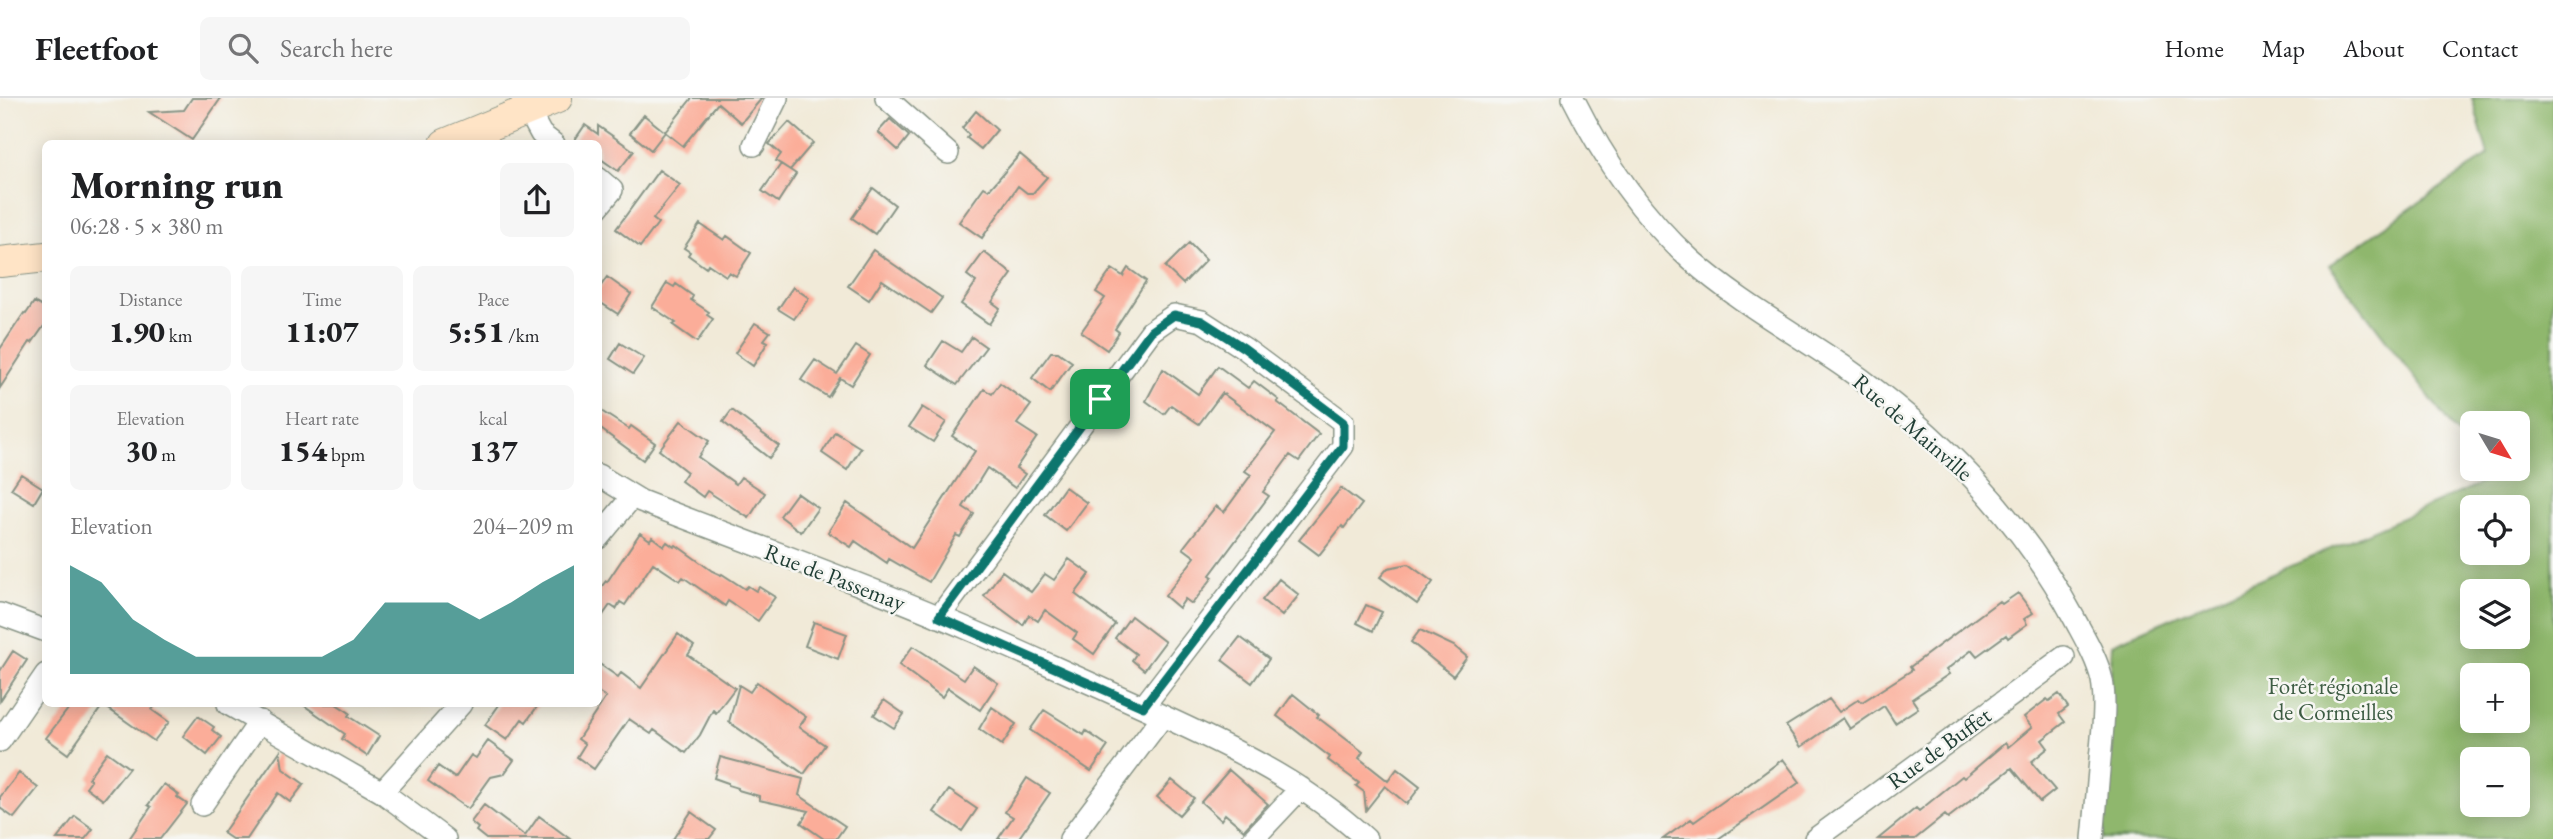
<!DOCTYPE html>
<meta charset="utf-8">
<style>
body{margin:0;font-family:"EB Garamond",serif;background:#f6f6f6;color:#202124;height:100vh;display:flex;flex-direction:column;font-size:26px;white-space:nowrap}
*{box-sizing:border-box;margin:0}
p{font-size:23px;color:#757577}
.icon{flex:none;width:38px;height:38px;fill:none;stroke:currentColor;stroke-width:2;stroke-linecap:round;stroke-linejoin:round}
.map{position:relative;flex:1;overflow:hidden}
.details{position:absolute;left:42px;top:42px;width:560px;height:567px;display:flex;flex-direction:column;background:#fff;border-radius:10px;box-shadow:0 4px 18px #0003}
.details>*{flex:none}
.needle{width:46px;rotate:128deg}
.buttons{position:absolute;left:2460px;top:313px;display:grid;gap:14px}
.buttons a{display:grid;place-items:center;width:70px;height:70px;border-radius:10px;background:#fff;box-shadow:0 4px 18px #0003;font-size:35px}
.pin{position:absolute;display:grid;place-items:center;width:60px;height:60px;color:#fff;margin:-30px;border-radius:14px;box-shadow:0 4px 10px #0006}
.round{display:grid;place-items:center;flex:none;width:74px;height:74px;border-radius:10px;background:#f6f6f6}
.overview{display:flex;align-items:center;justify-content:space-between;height:119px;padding:0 28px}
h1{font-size:38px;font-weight:800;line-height:52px}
.metrics{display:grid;grid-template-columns:repeat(3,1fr);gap:10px;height:119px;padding:7px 28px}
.metrics div{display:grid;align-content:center;border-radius:10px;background:#f6f6f6;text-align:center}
.metrics b{font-size:30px;font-weight:800}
.metrics small{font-size:19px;font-weight:400}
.metrics p{font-size:19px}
.chart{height:196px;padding:14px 28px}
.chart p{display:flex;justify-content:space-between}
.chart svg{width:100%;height:126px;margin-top:7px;fill:#0f766e;opacity:.7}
header{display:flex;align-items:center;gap:42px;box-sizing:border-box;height:98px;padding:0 35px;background:#fff;border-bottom:2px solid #e0e0e0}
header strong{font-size:33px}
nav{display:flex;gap:38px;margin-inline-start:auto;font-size:24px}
.search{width:490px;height:63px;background:#f6f6f6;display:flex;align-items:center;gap:18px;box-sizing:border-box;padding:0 24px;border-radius:10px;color:#757577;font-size:26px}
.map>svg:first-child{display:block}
</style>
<header>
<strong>Fleetfoot</strong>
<div class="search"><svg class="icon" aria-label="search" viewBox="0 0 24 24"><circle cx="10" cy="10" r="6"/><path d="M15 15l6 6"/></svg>Search here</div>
<nav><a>Home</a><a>Map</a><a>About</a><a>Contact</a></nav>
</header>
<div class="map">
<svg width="2553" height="741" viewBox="0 0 2553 741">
<rect width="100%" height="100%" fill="#f6f6f2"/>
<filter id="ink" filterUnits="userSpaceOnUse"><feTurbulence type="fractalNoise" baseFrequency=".0143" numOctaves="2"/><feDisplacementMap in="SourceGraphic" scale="14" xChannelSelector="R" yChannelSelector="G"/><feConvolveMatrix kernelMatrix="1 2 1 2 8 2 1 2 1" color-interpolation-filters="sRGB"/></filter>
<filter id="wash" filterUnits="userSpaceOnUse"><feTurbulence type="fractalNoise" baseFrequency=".00686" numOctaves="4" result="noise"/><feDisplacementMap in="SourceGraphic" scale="28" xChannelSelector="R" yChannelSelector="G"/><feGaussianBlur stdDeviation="1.57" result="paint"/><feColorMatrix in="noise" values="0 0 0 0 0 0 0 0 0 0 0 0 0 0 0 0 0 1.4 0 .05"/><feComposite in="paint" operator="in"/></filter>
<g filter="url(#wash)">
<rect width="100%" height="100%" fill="#f1ead8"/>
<path fill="#8fb76d" stroke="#577a50" stroke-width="2" fill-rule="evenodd" d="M2472 0H2553V741H2103L2112 546 2491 381 2484 371H2518V326H2473V356L2329 167 2488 57ZM2473 410H2518V455H2473ZM2473 494H2518V539H2473ZM2473 578H2518V623H2473ZM2473 662H2518V707H2473Z"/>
<g id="blocks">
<path fill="#fbad99" d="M192 0H221L192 42 149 14 184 12Z
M692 0H762L741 25 718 5 683 48 665 34Z
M976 13 997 32 981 51 967 40 969 37 962 30Z
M644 17 665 34 651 52 630 35Z
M890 21 909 38 898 52 878 34Z
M789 24 813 45 790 72 776 63 781 56 769 46Z
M585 27 598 36V28L634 53 618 73 598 59V46H572Z
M1020 56 1047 79 1033 95H1027L1018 88 982 140 959 124 984 89 989 92Z
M781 66 796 76 778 104 762 93Z
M659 72 680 87 653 121 658 125 640 149 616 131Z
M873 90 895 107 875 136 852 120Z
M700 126 724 142 727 138 751 155 736 178 729 174 726 178 708 166 706 170 688 157 690 154 684 150Z
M1189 145 1206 162 1183 186 1165 169Z
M873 152 942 200 931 215 882 182 869 202 848 188Z
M984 154 1012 176 992 204 1000 210 989 226 961 206 976 184 967 177Z
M1128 170 1146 183 1115 231 1119 234 1107 252 1081 234 1105 200 1096 194 1112 171 1123 178Z
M607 179 631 196 618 216 598 203V192Z
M667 185 674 189 676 186 693 198 691 202 709 214 707 217 713 221 697 244 673 227 676 225 652 209Z
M793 189 809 200 794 221 778 211Z
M34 204 46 211V225L32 245 30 244 0 290V251L24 215 26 216Z
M755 225 770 234 764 242 768 244 753 268 735 255Z
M972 239 986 249 957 287 927 267 943 243 961 254Z
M620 245 644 260 633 276 610 261Z
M856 248 870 257 851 287 840 280 828 299 801 282 815 262 837 276Z
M1051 254H1058L1072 264 1050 294 1032 280Z
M1218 268 1248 290 1254 283 1279 302 1277 304 1319 336 1299 363 1290 357 1263 394 1269 398 1210 477 1213 479 1192 506 1185 501 1179 510 1165 498 1195 459 1183 450 1216 408 1224 414 1251 377 1245 373 1275 334 1222 295 1199 326 1171 307 1164 316 1146 303 1163 271 1198 296Z
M1000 285 1031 307 1017 326 1037 339 1016 370 1025 376 1015 390 987 370 963 409 974 416 960 439 956 437 929 484 889 461 887 465 855 443 851 449 828 434 847 405 912 450 975 353 952 338 984 291 992 296Z
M922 309 946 324 933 344 909 329Z
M598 311 629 331 631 328 655 345 643 362 598 329Z
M732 312 779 348 769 360 723 324Z
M681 323 709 343 698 359 736 386 741 379 765 395 749 420 707 393 703 399 681 383 687 374 659 352Z
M835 334 861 350 847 372 822 355Z
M21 376 43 390 34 405 11 391Z
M1065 389 1087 405 1066 433 1045 417Z
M1341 390 1362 406 1344 430 1342 428 1319 457 1299 442Z
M797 395 818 410 801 434 780 418Z
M640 435 650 442 652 439 664 448 667 444 674 449 676 447 712 473 721 477 722 476 745 491 748 488 756 493 759 489 775 499 758 523 728 503 725 508 683 479 680 483 653 465 625 507 620 504 616 511 610 507 598 524V493L606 483 607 484Z
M1069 461 1090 476 1075 496 1115 526 1094 556 1073 541 1077 535 1045 512 1038 523 1029 517 1023 527 984 498 1002 473 1031 494 1045 476 1054 482Z
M1408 466 1433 484 1417 506 1380 479 1388 470Z
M1279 481 1299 497 1282 518 1262 502Z
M2018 495 2033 515 2024 521 2027 526 2008 540 2006 537 1977 558 1972 552 1946 572 1949 576 1912 601 1918 610 1895 625 1884 608 1850 631 1843 620 1801 649 1786 628 1829 601 1839 614 1859 601 1862 604 1912 572 1910 569 1999 503 2002 506Z
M1366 507 1382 514 1373 533 1357 525Z
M1131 518 1165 544 1144 572 1132 562 1136 556 1115 540Z
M814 524 847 536 838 561 805 548Z
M1420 532 1454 548 1467 559 1453 578 1411 544Z
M678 536 694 548 688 557 735 590 716 615 713 612 700 637 686 655 654 632 651 636 629 621 594 671 577 659 585 646 578 641 606 599 598 594V565L618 579 621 575 641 590Z
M1240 539 1269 561 1252 585 1222 562Z
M913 548 964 581 973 568 998 585 980 612 948 590 942 599 899 567Z
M13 553 27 562 0 603V573Z
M757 584 806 619 799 629 825 647 804 676 729 624 739 587 750 594Z
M1293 596 1319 617 1317 619 1363 654 1359 660 1388 683 1397 671 1420 689 1407 706 1385 688 1366 712 1364 694 1356 688 1359 685 1328 662 1330 659 1277 618Z
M2059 596 2068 609 2059 616 2065 624 2042 642 2048 650 2031 664 2055 692 2040 704 2012 670 1948 720 1945 717 1915 741H1878L1916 710 1919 713 1962 678 1964 680 2005 645 2008 649 2032 629 2024 619 2047 601 2049 603Z
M884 602 904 616 894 630 874 617Z
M72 606H156L152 612 169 624 154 643 103 607 68 656 46 640Z
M302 606H336L350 615 348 618 379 638 367 658 342 641 345 636Z
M497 606H539L526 624 522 621 507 642 485 627 499 607Z
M992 609 1016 626 1002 647 979 631Z
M1044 612 1084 637 1086 633 1108 648 1091 673 1030 632Z
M198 618 214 629 212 632 221 639 207 657 183 638Z
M488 643 514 662 504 676 491 679 468 711 428 683 438 668 455 680 471 657 476 660Z
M280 653 283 671 304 686 290 704 278 695 247 741H232L223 735Z
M107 654 129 670 103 702 86 689 91 682 88 680Z
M720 659 803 681 799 697 845 728 836 741H824L801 725 809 713 759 702V698L738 692V690L728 687V685L714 680Z
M1783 661 1800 684 1718 741H1663L1691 721 1694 724 1735 695 1736 696Z
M1229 672 1268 706 1244 732 1225 716 1221 722 1201 704Z
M19 675 38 690 14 720 0 710V699Z
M1027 680 1050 695 1018 741H998L1013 719 1005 714Z
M1172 682 1194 700 1179 717 1157 699Z
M164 686 179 697 177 699 187 706 160 741H129L151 709 148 707Z
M949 692 977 711 962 733 934 714Z
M484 707 525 738 539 718 570 741H486L476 733 478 730 471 724Z
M691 714 716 732 709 741H673Z
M75 718 93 731 85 741H57Z"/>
</g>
</g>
<g filter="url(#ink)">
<use href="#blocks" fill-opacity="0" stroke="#889486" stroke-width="2"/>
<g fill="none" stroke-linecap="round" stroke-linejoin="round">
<g stroke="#889486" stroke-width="24">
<path id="street" d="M886 0 948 55
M1573 0C1603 60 1641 117 1691 162 1737 203 1792 233 1843 268 1936 333 2020 419 2074 520 2084 539 2097 560 2102 582 2106 604 2103 629 2101 651 2098 681 2096 711 2093 741
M528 12 541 36 554 46
M754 47 777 0
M598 80 612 92 598 109
M598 377 641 403C749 445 859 484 966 530 1011 549 1056 570 1101 590 1193 632 1292 672 1366 741
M598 440 632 399
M0 516 46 533
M939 519 1151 233 1174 217 1202 223 1244 250 1343 324V348L1143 609
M228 606 382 694 445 741
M0 643 46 576
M382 694 461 606
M202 707 260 623
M1070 741 1163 618
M1253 741 1301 690
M1815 741 2064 559"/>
</g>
<g stroke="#889486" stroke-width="32">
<path id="secondary" d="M445 46 557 0
M0 164 46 159"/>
</g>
<use href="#street" stroke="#fff" stroke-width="21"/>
<use href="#secondary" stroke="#ffe4c6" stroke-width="30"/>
</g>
</g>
<g fill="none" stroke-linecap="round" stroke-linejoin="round" filter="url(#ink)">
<g stroke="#fff" stroke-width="14">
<path id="route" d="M1174 217 1202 223 1244 250 1343 324V348L1143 609 939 519 1151 233Z"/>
</g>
<use href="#route" stroke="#0f766e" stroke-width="9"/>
</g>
<g text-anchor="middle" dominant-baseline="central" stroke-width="5" stroke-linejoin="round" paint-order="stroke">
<g font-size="23" fill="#1f3d34" stroke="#f6f6f2">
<text transform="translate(1913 329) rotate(41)">Rue de Mainville</text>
<text transform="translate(835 479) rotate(21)">Rue de Passemay</text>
<text transform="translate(1939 650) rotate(-36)">Rue de Buffet</text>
</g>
<g font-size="23" fill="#3d5c43" stroke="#f6f6f2">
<text x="2333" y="588">Forêt régionale<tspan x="2333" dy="26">de Cormeilles</tspan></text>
</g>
</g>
</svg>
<div class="buttons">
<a><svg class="needle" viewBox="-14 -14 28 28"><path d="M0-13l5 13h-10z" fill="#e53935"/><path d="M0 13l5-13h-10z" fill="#757577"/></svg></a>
<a><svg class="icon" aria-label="locate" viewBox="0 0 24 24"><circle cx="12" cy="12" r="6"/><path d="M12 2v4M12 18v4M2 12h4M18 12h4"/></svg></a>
<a><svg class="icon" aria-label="layers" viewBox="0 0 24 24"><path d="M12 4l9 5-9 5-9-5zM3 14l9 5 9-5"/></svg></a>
<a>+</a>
<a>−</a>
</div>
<div class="pin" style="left:1100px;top:301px;background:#1e9e55"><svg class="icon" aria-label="arrive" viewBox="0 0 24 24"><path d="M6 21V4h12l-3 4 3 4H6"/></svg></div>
<section class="details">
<div class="overview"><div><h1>Morning run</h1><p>06:28 · 5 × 380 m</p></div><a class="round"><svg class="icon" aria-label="share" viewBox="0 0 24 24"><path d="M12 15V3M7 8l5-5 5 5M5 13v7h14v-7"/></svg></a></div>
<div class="metrics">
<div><p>Distance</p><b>1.90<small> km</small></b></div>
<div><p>Time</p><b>11:07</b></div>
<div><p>Pace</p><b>5:51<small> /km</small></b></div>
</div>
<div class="metrics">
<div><p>Elevation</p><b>30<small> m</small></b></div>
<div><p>Heart rate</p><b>154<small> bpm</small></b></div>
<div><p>kcal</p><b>137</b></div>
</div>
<div class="chart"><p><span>Elevation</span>204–209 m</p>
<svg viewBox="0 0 160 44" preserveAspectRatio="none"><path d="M0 44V6L10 12L20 25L30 32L40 38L50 38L60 38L70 38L80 38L90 32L100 19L110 19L120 19L130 25L140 19L150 12L160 6V44z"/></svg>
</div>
</section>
</div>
